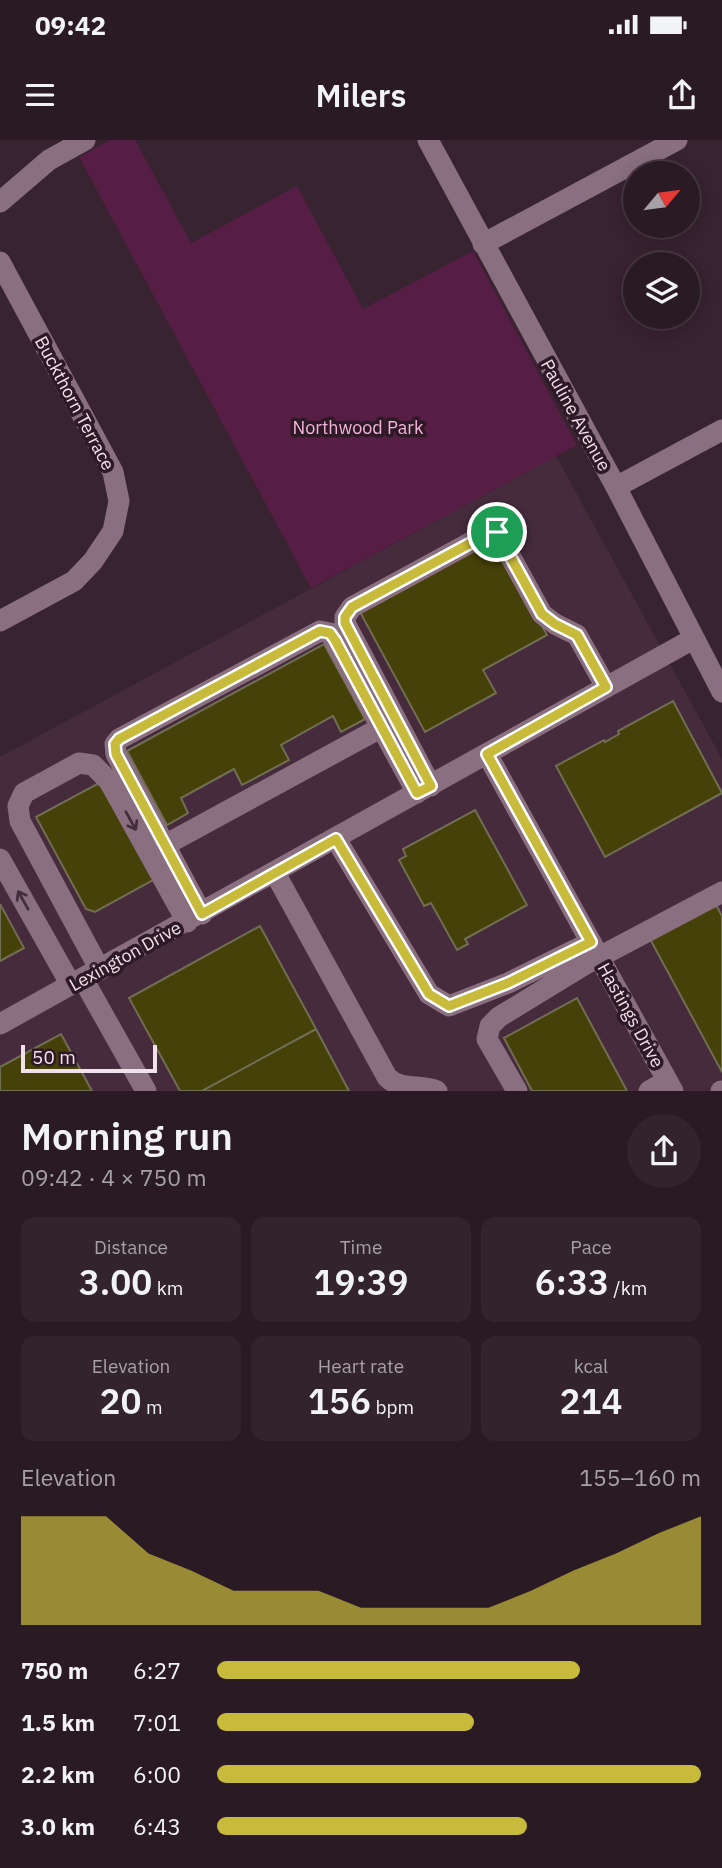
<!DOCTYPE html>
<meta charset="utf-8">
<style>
body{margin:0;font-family:"IBM Plex Sans",sans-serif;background:#32232c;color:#f1f3f6;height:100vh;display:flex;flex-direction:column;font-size:26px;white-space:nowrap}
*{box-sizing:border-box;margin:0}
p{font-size:23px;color:#a5a1a6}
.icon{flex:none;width:38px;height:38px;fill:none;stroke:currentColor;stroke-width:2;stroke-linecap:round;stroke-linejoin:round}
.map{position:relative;height:951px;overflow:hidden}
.sheet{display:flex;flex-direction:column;background:#2a1a24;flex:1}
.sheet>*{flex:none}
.needle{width:46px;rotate:61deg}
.controls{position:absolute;left:623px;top:21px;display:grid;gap:14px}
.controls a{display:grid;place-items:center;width:77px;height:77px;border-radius:50%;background:#2a1a24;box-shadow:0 4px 18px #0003,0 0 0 2px #463841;font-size:35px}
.scale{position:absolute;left:21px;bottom:18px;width:136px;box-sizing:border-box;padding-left:7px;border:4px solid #f0e1ea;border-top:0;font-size:19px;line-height:24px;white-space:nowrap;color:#f0e1ea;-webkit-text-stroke:5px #2e1926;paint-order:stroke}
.pin{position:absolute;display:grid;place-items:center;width:60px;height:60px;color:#fff;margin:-30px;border:4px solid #fff;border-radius:50%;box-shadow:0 2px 7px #0007}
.round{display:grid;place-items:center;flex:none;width:74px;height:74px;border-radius:37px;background:#32232c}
.headline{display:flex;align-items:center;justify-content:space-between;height:119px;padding:0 21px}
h1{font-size:38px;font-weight:600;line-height:52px}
.figures{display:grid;grid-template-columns:repeat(3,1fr);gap:10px;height:119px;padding:7px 21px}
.figures div{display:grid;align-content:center;border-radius:14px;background:#32232c;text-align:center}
.figures b{font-size:35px;font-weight:600}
.figures small{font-size:19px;font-weight:400}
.figures p{font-size:19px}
.chart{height:196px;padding:14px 21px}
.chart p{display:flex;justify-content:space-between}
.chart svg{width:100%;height:126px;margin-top:7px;fill:#c8bb3b;opacity:.7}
ul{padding:0 21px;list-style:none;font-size:23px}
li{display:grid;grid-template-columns:112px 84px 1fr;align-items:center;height:52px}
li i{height:18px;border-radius:9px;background:#c8bb3b}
.status{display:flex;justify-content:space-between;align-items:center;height:49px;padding:0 35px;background:#2a1a24;direction:ltr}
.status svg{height:19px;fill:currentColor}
header{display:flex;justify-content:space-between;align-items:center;height:91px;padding:0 21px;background:#2a1a24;font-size:32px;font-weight:600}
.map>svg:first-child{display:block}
</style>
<div class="status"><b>09:42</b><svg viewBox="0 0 49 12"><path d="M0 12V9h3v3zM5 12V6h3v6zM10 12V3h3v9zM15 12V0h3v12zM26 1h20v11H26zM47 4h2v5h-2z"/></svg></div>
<header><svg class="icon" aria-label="menu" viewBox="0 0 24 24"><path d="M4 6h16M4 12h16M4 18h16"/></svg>Milers<svg class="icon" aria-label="share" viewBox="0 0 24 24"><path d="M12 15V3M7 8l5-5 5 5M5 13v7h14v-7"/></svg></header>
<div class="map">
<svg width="722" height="951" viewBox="0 0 722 951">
<rect width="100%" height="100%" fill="#382330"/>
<path fill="#452b3c" d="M556 316 722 619V951H0V617Z"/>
<path fill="#561e44" d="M110 0H135L191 103 297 46 363 169 473 111 577 305 311 448 79 17Z"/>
<path fill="#464109" stroke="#706e53" stroke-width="2" d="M494 399 547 495 483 530 496 553 425 592 360 472Z
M324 504 365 579 341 592 333 576 281 605 289 620 242 645 234 629 181 658 188 673 167 685 127 611Z
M673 561 722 653 605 717 556 626 604 600 605 602 619 594 618 591Z
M99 643 157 738 95 772 86 769 36 677Z
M475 670 527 765 465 799 468 804 457 810 431 763 424 766 399 720 406 716 403 709Z
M715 763 722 776V932L650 799Z
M0 764 24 808 0 821Z
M260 786 316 889 202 951H180L129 858Z
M577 858 627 951H532L504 898Z
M316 889 349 951H202Z
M61 894 92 951H0V927Z"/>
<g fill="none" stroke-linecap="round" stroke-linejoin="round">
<path stroke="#896f7f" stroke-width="21" d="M428 0 616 347 722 552
M0 62 49 20 85 0
M483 104 677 0
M0 122 113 332 119 361 113 391 93 421 74 441 0 481
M616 347 722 290
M487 614 673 951
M431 646 345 483V477L352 467 488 393 497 392 542 474 555 484 577 495 606 547
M336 699 429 854 449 866 508 843 591 802
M165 705 382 587
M0 719 71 845
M275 733 387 937C400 951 420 944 437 951
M202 774 116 614 115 604 119 599 320 491 330 493 417 653
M100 830 20 681 18 666 24 653 79 623 93 625 109 641 187 782
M83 839 146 951
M0 884 693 499
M517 951 487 899 490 886 499 877 584 825 722 752
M649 951 667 941
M721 951H722"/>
</g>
<defs><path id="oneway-shaft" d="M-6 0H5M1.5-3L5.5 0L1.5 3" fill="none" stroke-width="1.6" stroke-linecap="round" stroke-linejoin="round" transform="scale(1.75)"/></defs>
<g stroke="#452e3c">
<use href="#oneway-shaft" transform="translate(131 681) rotate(61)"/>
<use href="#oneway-shaft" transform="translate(23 760) rotate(-119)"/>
</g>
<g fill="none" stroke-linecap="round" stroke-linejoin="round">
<g stroke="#fff" stroke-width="14">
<path id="route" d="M493 391 499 396 542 474 555 484 577 495 606 547 487 614 591 802 508 843 449 866 429 854 336 699 202 774 116 614 115 604 119 599 320 491 330 493 335 500 417 653 431 646 345 483V477L352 467Z"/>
</g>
<use href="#route" stroke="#c8bb3b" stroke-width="9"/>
</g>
<g text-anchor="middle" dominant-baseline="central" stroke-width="7" stroke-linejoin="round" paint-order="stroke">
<g font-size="18" fill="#f0e1ea" stroke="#2e1926">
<text transform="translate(75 263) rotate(62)">Buckthorn Terrace</text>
<text transform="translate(576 275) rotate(61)">Pauline Avenue</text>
<text transform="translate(125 816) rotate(-29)">Lexington Drive</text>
<text transform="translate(631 875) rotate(61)">Hastings Drive</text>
</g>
<g font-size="18" fill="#f5b4db" stroke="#2e1926">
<text x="358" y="287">Northwood Park</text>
</g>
</g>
</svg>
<div class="controls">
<a><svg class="needle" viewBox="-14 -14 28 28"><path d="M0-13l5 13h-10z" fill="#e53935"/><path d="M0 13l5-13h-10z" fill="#a5a1a6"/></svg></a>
<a><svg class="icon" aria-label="layers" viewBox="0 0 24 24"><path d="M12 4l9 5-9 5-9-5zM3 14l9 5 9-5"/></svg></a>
</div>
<div class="scale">50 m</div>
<div class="pin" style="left:497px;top:392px;background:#1e9e55"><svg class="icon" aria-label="arrive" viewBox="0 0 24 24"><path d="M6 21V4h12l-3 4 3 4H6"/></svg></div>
</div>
<section class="sheet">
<div class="headline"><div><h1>Morning run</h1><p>09:42 · 4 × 750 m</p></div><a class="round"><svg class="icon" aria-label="share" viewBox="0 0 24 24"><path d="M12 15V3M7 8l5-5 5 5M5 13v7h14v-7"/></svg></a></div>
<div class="figures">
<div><p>Distance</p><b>3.00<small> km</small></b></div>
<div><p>Time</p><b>19:39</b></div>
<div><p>Pace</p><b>6:33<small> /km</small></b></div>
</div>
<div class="figures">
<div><p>Elevation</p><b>20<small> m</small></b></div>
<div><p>Heart rate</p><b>156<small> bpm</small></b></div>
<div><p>kcal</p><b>214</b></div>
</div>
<div class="chart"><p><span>Elevation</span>155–160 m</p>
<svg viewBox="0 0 160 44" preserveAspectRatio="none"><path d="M0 44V6L10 6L20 6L30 19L40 25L50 32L60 32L70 32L80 38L90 38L100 38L110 38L120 32L130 25L140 19L150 12L160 6V44z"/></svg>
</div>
<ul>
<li><b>750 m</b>6:27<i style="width:75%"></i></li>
<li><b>1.5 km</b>7:01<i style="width:53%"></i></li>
<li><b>2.2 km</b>6:00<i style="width:100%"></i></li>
<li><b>3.0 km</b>6:43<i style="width:64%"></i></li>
</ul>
</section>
